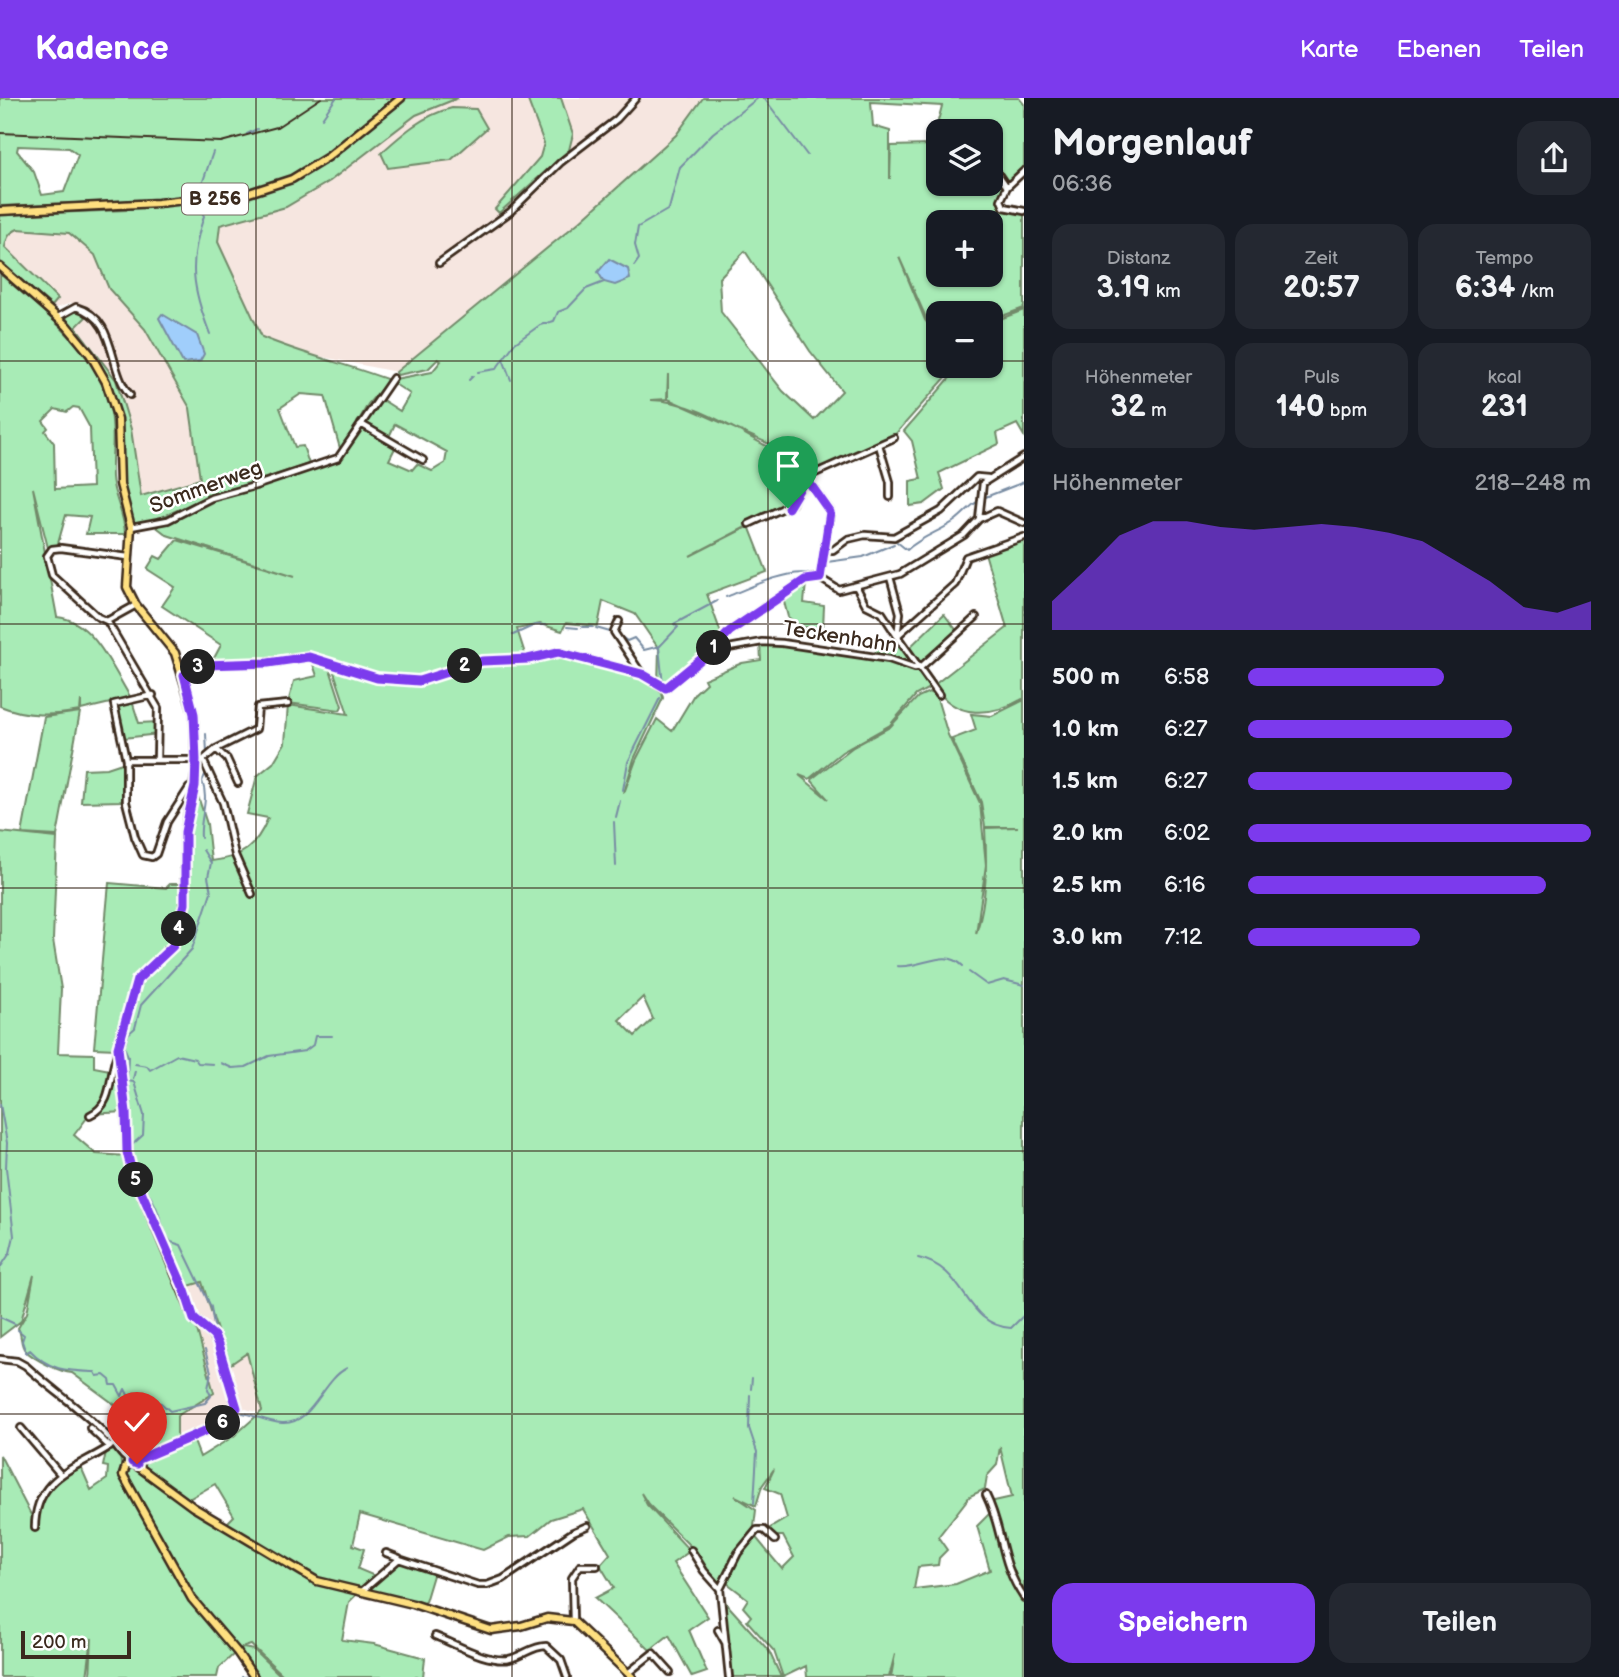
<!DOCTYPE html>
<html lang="de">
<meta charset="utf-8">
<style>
body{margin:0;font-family:"Balsamiq Sans",sans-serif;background:#242831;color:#f1f3f6;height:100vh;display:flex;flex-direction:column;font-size:26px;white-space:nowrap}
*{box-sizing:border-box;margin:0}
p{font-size:23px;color:#9ea1a6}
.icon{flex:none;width:38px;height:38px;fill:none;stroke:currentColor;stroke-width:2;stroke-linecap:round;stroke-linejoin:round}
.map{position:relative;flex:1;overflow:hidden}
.sheet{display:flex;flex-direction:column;background:#171b24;width:595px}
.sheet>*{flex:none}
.controls{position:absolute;left:926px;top:21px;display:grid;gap:14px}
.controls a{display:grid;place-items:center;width:77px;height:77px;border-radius:14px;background:#171b24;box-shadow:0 2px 5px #0004;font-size:35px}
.scale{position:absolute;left:21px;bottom:18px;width:110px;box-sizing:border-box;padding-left:7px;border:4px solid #3b2a1e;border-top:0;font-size:19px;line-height:24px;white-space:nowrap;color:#3b2a1e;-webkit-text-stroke:5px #fff;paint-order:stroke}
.pin{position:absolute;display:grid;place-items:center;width:60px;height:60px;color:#fff;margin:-72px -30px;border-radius:50% 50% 50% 0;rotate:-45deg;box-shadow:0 0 7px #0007}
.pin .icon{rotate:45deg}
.km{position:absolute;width:35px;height:35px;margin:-18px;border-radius:50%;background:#222;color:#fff;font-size:19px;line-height:35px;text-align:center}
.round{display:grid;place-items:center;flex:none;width:74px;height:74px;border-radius:21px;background:#242831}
.headline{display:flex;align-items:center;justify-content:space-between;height:119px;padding:0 28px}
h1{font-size:38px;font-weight:700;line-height:52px}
.figures{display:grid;grid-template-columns:repeat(3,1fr);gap:10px;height:119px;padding:7px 28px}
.figures div{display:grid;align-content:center;border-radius:18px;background:#242831;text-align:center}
.figures b{font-size:30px;font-weight:700}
.figures small{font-size:19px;font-weight:400}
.figures p{font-size:19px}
.chart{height:196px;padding:14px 28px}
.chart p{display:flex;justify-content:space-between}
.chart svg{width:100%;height:126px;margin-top:7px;fill:#7c3aed;opacity:.7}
.primary-button{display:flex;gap:14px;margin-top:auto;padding:14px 28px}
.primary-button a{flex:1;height:80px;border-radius:21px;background:#7c3aed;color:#fff;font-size:28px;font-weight:700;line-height:80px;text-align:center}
.primary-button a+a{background:#242831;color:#f1f3f6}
ul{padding:0 28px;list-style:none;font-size:23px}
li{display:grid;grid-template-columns:112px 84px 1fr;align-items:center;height:52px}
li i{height:18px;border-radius:9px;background:#7c3aed}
header{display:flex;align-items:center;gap:42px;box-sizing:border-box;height:98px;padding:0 35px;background:#7c3aed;color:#fff}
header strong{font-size:33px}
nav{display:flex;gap:38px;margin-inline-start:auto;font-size:24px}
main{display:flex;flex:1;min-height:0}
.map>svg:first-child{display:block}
</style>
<header>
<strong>Kadence</strong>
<nav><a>Karte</a><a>Ebenen</a><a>Teilen</a></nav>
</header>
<main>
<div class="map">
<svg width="1024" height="1579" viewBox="0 0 1024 1579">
<rect width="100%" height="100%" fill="#fff"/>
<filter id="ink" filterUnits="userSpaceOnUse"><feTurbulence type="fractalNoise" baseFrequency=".0143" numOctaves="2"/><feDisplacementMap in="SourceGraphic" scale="14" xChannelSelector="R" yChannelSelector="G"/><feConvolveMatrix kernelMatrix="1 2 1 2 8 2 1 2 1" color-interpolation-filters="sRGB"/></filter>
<g filter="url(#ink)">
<path fill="#f6e6e0" d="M458 0H703L676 37 579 124 396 274 298 254 262 239 218 144 220 127 286 109 416 17Z
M18 131 69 135 95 157 109 191 145 231 190 310 200 381 141 398 131 331 100 259 76 229 89 211 71 205 57 210 52 208 58 201 5 149 10 134Z
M202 1184 219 1245 198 1222 185 1189Z
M196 1228 213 1239 234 1311 225 1321 177 1343V1318L214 1295Z
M247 1255 262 1313 260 1315 239 1309 228 1268Z"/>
<path fill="#a8ebb6" stroke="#728a6a" stroke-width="2" fill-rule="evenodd" d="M0 0H458L416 17 330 83 286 109 220 127 218 144 262 239C304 257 347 266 389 282L368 306 341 354 325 298 301 296 280 310 295 349 303 348 309 366 206 399 151 424 134 426C131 412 126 399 123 385 120 370 124 356 122 342 117 293 96 259 66 222L68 215 80 213 86 219 76 229 116 282 131 331 141 398 200 381 190 310 145 231 109 191 95 157 69 135 18 131C9 135 7 139 5 149L58 201 52 208 0 164V117L126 112 124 103 0 108ZM18 48 69 50 78 57 64 94 42 97 34 74 17 53Z
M527 0H561L573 36 569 52 499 115 495 111 540 59 544 45Z
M703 0H1019L1024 6V70L1004 87 998 101 1003 110 1024 114V210L999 219 991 227 990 215H938V236L927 222 899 159 925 222 938 239V268H956L893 339 808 376 781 351 668 301V276L667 301 651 302C694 302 740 335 778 354L769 361 776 374 782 372 793 397 788 407 690 458 749 428 767 474 707 496 722 538 669 586H658L659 551 635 516 603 503 598 528 566 525 562 533 540 526 517 531 526 559 482 561 417 582 377 578 309 557 263 563 212 564 221 547 162 508 175 489 147 471 155 458 161 461 177 442 295 478 167 437 154 427 204 403 326 367 343 359 362 329 395 350 389 362 412 372 417 366 432 373 445 365 447 354 395 326 388 341 364 325 381 301 400 313 410 296 393 285 395 281 432 274 441 263 438 261 428 271 397 277 396 274 579 124 676 37ZM871 4 942 8 938 23 950 33H990V86H938V55L929 47 891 48 890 81V33L873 28ZM938 124H990V177H938ZM745 153 810 253 842 293 814 322 783 293 721 214 719 180Z
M452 10 476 11 487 30 451 62 388 70 381 55C402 36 423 17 452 10Z
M0 176C45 215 99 253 111 315 115 337 111 358 112 379 113 399 125 416 125 436H86L90 419 66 417 57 449 48 450 33 390 57 519C94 522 113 572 131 600L81 612V602L80 613C52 618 27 619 0 608ZM73 309 79 310 90 330 92 389 55 391 54 345 45 333 48 330 43 323 55 311 67 314Z
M1024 212V338L1017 326 997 335 999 346 939 375 944 391 924 406 910 408V383L921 381 912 343 904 333 960 268H990L991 231 1000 221Z
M1024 443V600C993 618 955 623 934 587L1007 530 985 455Z
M806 485 804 505 824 508 823 530 801 529 788 519 783 500Z
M944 516 957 533 921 567 909 550Z
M895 540 917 567 915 569 875 556 877 546Z
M760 545 888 562 914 573 921 571 931 589 916 597 890 627 842 654 809 681 799 677 828 701 812 683 813 680 853 649 890 629 918 599 929 594 936 597 948 637 980 705 986 767 976 836C987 801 987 766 985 730L1018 729H985L981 704 952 641 976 632 971 616 992 618 1024 602V1499C1012 1481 1003 1463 999 1442 997 1427 998 1417 990 1404L1012 1399 1000 1349 997 1367 987 1378 985 1391 970 1398 938 1439 947 1452 939 1460 938 1467 918 1469 914 1491 956 1486 990 1472 977 1428 993 1412 998 1443 1010 1481 1024 1501V1579H891L895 1556 889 1579H807L806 1568 783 1579 774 1553 747 1523 751 1518 743 1509 748 1501 727 1485 748 1442 718 1488 692 1450 648 1406 641 1395 647 1407 690 1453 673 1465 708 1519 689 1532 707 1574 692 1579 669 1537 650 1552 595 1500 614 1490 600 1467 610 1456 583 1411 551 1421 530 1438 509 1439 483 1452 360 1416 353 1447 364 1451 358 1471 375 1478 349 1504 342 1542 374 1546 425 1560 423 1579H285L251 1547 238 1551 198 1506 126 1384V1372L136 1369 224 1428 234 1418 215 1386 187 1402 142 1366 193 1341 200 1359 234 1338 262 1313 247 1255 228 1268 202 1184 185 1189 129 1058 119 953 136 888 175 850 183 827 187 734 196 692 207 726 211 763C242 760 256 749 268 720L247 716 257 678 273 665 285 645 288 607 348 616 334 574 338 570 396 585H421L471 567 524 563 552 556 640 577 662 595 663 600 634 661 624 695 636 662 657 621 672 633 695 595 706 585 704 581 742 565 761 562ZM643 899 653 921 635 938 619 922ZM774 1371 765 1390 780 1396 787 1420 767 1432 774 1438H783L794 1459 782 1471 753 1436 756 1412 735 1398 756 1408 762 1388Z
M311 560 329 568 342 608 340 612 288 605 294 583 317 578Z
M132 603 139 625 158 624V636L124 640 116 607Z
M80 614 57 738 22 736 44 619Z
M125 664 122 703 81 704 84 671 107 670Z
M0 734 57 740 53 842 61 891 58 955 94 956V969L115 973 116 966 124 1014 90 1016 74 1037 96 1056 127 1058 196 1228 214 1295 177 1318V1343C145 1353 135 1365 108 1337L126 1315 72 1275C60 1274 33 1261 25 1252 20 1247 22 1236 18 1230L27 1215 34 1177 21 1223 0 1239Z
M109 785 166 790 170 786H183L179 825 170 847 135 881 116 951 94 950Z
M111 1351 120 1356 123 1387 165 1454 181 1487 193 1508 235 1555 219 1570 217 1579H90L92 1540 87 1579H0V1357L31 1417 35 1418C40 1392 60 1380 81 1369L91 1392 107 1381 108 1369 103 1368 106 1354Z
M400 1463 434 1474 424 1507 364 1491Z
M724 1503 769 1553 781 1579H731Z
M243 1550 254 1552 282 1579H257L239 1553Z"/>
<path fill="#a0cefb" stroke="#788ca3" stroke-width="2" d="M609 161 628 171 630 181 615 187 604 184 598 174Z
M162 216 197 237 204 256 200 263 183 265 159 220Z"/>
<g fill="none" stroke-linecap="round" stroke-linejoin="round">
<path stroke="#788ca3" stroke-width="2" d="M764 0 807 57
M322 20 336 0
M247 36 257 31
M200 92 213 54
M201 112 204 118C188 165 192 190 210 236
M634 168 639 161 635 147 638 129 669 111 680 69 713 35 758 0
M503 261 511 282
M478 274 496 271 515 245 540 227 554 223 558 214 568 210 586 191 604 184
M469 282 473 278
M983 400 1024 384
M897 444 907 452C922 438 940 434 956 422 964 416 969 409 978 403
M825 468 827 464 863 459 894 446
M726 499C746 491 788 471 809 476
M567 529 578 530
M582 529H593
M596 530 610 534
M513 537 535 527H545
M623 540 627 543 634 540 644 552 660 548 678 529 674 526 717 503
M659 549 663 587
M206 636 207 655
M623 692 628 664 660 600
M616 719 620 703
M614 724 616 768
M201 740C199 718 210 704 202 683L206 675
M897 868C921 871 945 849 963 868
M969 874 987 887 1004 882 1024 887
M221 965 232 970 246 969 269 958 305 953 313 947 315 938H332
M135 966 147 968 150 972 177 957 195 961 198 965 213 966
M133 981 135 973
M0 1006 7 1045 6 1070 14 1138 10 1155 0 1170
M165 1134C160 1124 159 1113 153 1103 143 1087 132 1068 132 1047L143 1037 144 1017 134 984 127 983 128 958 124 949 128 936 135 930 141 907 192 851 211 794 208 779 211 765 203 752
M167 1139 171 1144 181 1147 211 1209 215 1235
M918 1160C968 1170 962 1226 1011 1230L1024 1217
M0 1219 15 1226
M18 1232 24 1237 22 1243 26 1255 30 1252C49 1273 68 1273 95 1274L97 1278 104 1277 110 1282 111 1287H116L122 1298 125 1291 129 1299 133 1295 145 1296 146 1301 161 1305 170 1313 205 1305 211 1298 208 1291 211 1274 205 1252
M751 1291 752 1280
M750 1297 749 1330 757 1354 754 1405
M238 1314C253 1316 266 1324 282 1325 313 1327 322 1282 347 1270
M242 1579H248"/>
<g stroke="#3b2a1e" stroke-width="10">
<path id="minor" d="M990 64 1007 89
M1024 73 1007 89 1001 102 1004 109 1024 113
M439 165 510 114 561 64 617 21 636 0
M58 219 76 209C118 221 107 271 130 297
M361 326 423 362
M879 347 890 384V399
M806 380 830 413 820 480
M979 421 997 413 1024 425
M749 426 792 406 798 390 811 377 894 340
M131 429 168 422 211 400 255 388 338 360 393 280
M826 452H833L848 441 865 437 894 439 941 413 977 379 988 380
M890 479 900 515 897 538 939 597
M856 488 866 507 882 515 897 538 955 486 966 459 1024 439
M136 507 107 523 158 610 157 662
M107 523 98 519 52 477 47 458 52 451 61 450 128 459
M619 523 614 534 641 575
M712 553 762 544 782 545 889 561 915 570 921 569 976 519
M184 577 205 567 268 565 309 559 377 580 419 583 482 563 528 561 558 554 642 576 666 590 711 553 730 533 805 482 818 479 839 492 900 476 964 437 979 421 983 385 1024 359
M153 597 114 606 126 662V704L135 739 143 757 152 759 156 756 167 724 189 690 195 688
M216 651 227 661 238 685
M126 662H203L216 651 256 631 258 609 288 606
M203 662 223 705 235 757 252 796
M90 1017C115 1006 108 974 118 954
M0 1261 17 1263 26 1268C53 1293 85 1313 110 1341 117 1349 122 1360 132 1364
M21 1330 60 1376
M90 1330 110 1349
M986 1397C1004 1433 999 1463 1024 1500
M35 1430C35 1377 77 1371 114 1346
M691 1452 704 1473 720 1491 729 1579
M386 1455 399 1460
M720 1491 738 1455 757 1432H764L775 1442
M361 1494 399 1461 478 1487H487L503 1481 573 1434 587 1428
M573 1523 572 1480 580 1468H597
M718 1532 726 1546
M435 1538C456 1546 487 1565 509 1561 523 1558 532 1548 546 1548L561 1562 567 1579
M628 1575 653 1555 670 1574"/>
</g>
<g stroke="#3b2a1e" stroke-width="11">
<path id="major" d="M0 113 158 105 249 95 292 81 328 59 401 0
M0 169 67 228 90 256 106 284 118 321 120 386 131 429 127 489 136 507 175 555 194 616 196 674 185 734V805L181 828 173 848 137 882 118 950 126 1014 127 1054 131 1070 194 1221 213 1238 218 1247 237 1310 217 1328 132 1364 126 1368 123 1377 192 1501 237 1554 254 1579
M132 1364 193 1409 317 1483 413 1506 491 1532 521 1528 547 1520 573 1523 632 1579"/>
</g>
<use href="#minor" stroke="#fff" stroke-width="4.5"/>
<use href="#major" stroke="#fedf80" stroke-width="6"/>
<path stroke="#3b2a1e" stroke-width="2" d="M0 35 221 44 277 29 321 0"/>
</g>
</g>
<g fill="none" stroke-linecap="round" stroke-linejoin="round" filter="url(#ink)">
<g stroke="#fff" stroke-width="14">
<path id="route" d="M137 1366 132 1364 217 1328 237 1310 218 1247 214 1238 194 1221 185 1193 131 1070 127 1054 126 1014 118 950 137 882 173 848 185 806V734L195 688 196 662 194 616 184 577 205 567 268 565 309 559 377 580 419 583 482 563 528 561 558 554 642 576 666 590 711 553 730 533 805 482 820 480 830 414 806 380 788 410"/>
</g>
<use href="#route" stroke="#7c3aed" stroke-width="9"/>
</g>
<path fill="none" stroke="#3b2a1e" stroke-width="2" stroke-opacity="0.55" d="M256 0V1579M512 0V1579M768 0V1579M0 263H938M990 263H1024M0 526H1024M0 790H1024M0 1053H1024M0 1316H1024"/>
<g text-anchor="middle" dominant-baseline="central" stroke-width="5" stroke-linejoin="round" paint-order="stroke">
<rect fill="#fff" stroke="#766a62" stroke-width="2" x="182" y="85.5" width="66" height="31" rx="5"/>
<g font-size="19" font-weight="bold" fill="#3b2a1e">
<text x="215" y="101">B 256</text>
</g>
<g font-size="21" fill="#3b2a1e" stroke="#fff">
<text transform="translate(206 389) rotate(-20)">Sommerweg</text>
<text transform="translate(840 539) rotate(9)">Teckenhahn</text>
</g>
</g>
</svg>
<div class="controls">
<a><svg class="icon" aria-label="layers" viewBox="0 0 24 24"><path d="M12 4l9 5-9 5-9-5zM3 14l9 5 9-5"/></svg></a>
<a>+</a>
<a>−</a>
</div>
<div class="scale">200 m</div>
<div class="pin" style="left:788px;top:410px;background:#1e9e55"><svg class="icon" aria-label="arrive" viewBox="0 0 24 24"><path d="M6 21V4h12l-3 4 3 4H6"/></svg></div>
<div class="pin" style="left:137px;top:1366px;background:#d93025"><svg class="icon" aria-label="check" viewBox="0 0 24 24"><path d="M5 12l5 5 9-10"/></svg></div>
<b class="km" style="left:714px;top:550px">1</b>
<b class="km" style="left:465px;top:568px">2</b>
<b class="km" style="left:198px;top:569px">3</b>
<b class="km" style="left:179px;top:831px">4</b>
<b class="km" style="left:136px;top:1082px">5</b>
<b class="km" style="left:223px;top:1325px">6</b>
</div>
<section class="sheet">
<div class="headline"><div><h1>Morgenlauf</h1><p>06:36</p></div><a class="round"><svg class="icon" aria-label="share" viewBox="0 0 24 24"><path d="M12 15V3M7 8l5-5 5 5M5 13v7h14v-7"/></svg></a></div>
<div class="figures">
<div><p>Distanz</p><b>3.19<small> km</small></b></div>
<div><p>Zeit</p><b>20:57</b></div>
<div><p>Tempo</p><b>6:34<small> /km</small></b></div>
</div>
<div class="figures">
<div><p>Höhenmeter</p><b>32<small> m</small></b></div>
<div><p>Puls</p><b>140<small> bpm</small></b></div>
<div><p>kcal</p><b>231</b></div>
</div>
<div class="chart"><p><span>Höhenmeter</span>218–248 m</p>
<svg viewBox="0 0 160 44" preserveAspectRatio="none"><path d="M0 44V34L10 23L20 11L30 6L40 6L50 8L60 9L70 8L80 7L90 8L100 10L110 13L120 20L130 27L140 36L150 38L160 34V44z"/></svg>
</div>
<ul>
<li><b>500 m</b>6:58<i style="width:57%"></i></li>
<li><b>1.0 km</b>6:27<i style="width:77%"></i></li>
<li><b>1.5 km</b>6:27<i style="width:77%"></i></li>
<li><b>2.0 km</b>6:02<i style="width:100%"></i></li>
<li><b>2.5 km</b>6:16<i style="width:87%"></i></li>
<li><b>3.0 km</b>7:12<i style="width:50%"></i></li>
</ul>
<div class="primary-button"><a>Speichern</a><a>Teilen</a></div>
</section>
</main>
